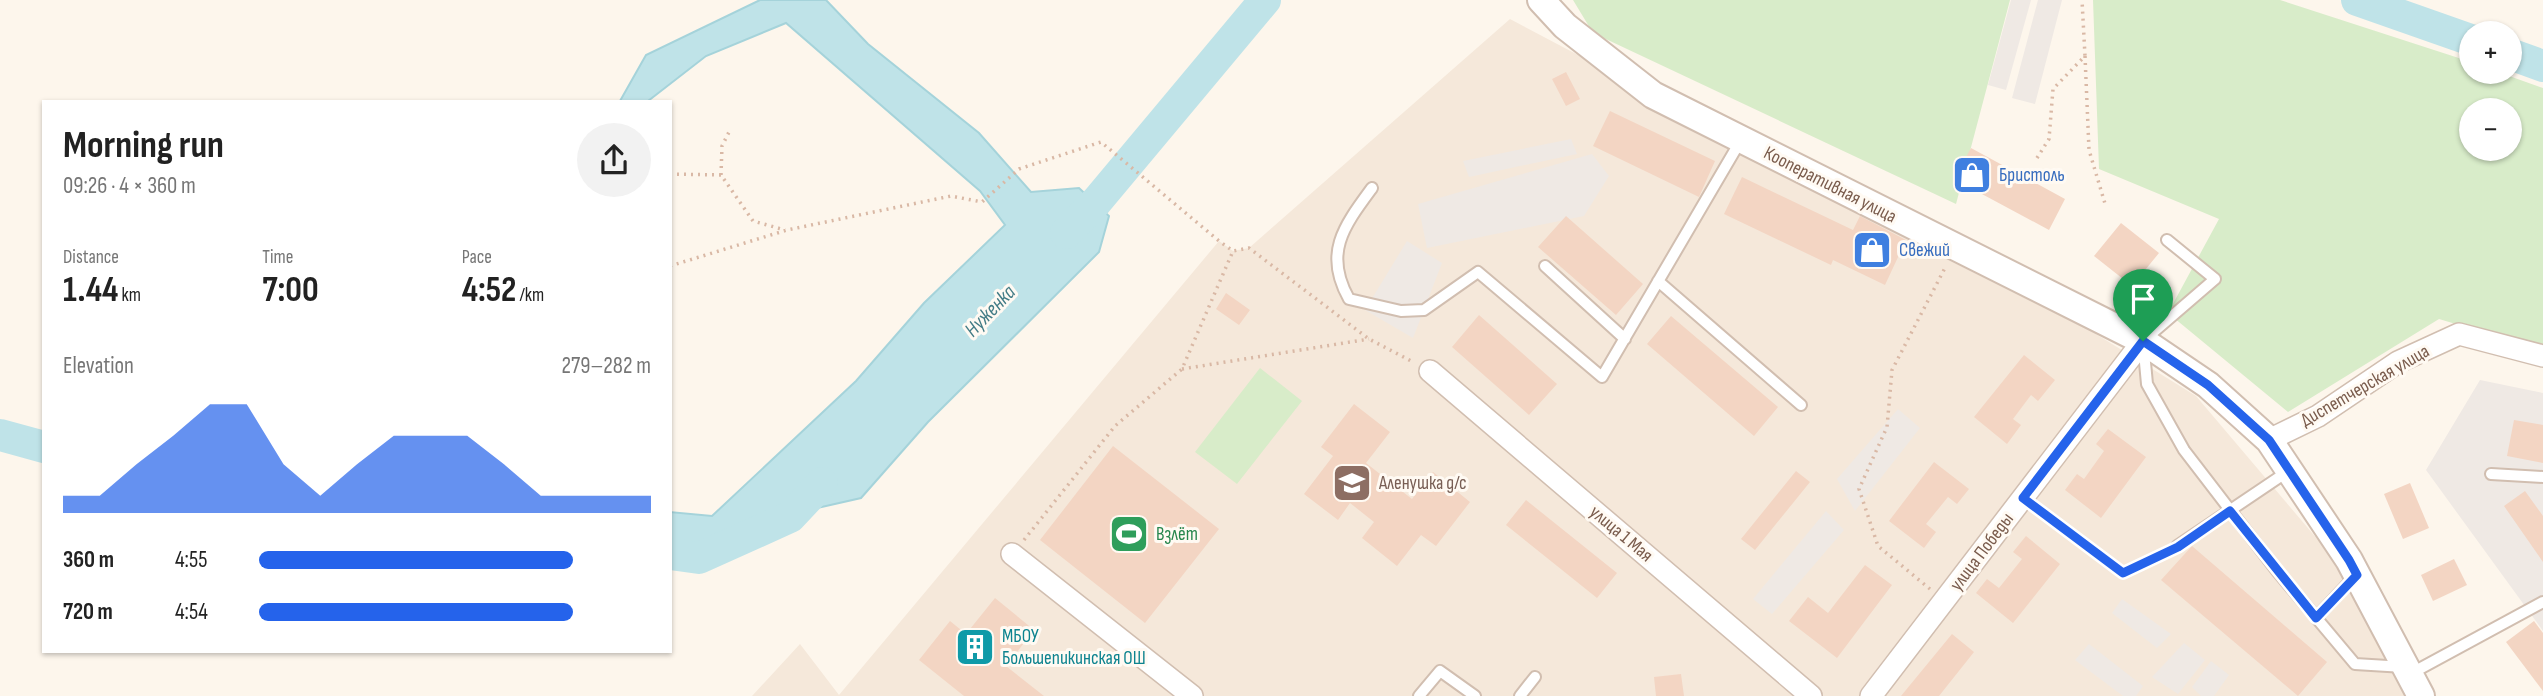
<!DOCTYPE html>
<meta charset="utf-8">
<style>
body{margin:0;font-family:"Sofia Sans Condensed",sans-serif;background:#f2f2f2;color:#222;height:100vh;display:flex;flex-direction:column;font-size:26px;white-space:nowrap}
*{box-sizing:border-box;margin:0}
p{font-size:23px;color:#767676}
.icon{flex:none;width:38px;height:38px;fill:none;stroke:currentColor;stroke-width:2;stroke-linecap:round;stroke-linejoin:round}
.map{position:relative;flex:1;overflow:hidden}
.side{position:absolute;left:42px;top:100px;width:630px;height:553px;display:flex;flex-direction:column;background:#fff;border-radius:0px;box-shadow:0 2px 5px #0004}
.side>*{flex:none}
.controls{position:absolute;left:2459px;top:21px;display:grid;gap:14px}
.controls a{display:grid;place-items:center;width:63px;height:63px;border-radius:50%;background:#fff;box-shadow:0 2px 5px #0004;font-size:35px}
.pin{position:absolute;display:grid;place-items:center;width:60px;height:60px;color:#fff;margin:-72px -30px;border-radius:50% 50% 50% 0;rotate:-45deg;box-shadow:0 0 7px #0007}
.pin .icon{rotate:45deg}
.round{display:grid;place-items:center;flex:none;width:74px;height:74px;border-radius:37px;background:#f2f2f2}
.headline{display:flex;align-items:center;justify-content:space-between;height:119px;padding:0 21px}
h1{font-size:38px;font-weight:700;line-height:52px}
.figures{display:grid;grid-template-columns:repeat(3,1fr);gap:10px;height:119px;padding:7px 21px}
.figures div{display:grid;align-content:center}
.figures b{font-size:35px;font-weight:700}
.figures small{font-size:19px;font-weight:400}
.figures p{font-size:19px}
.chart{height:196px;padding:14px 21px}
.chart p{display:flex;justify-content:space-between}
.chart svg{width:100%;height:126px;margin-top:7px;fill:#2563eb;opacity:.7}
ul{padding:0 21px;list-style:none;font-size:23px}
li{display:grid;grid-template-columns:112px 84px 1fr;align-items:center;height:52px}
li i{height:18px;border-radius:9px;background:#2563eb}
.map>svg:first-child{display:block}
</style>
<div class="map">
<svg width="2543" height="696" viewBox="0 0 2543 696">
<rect width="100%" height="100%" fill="#fdf6ec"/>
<path fill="#f5e8da" d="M1510 19 2033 295 2196 396 2346 573 2408 696H752L800 644 839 695 1219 241 1233 251 1249 248Z"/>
<path fill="#efe9e4" d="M2011 0H2031L2006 90 1988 85Z
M2038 0H2062L2035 104 2012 98Z
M1571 139 1577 154 1469 177 1463 161Z
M1592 154 1609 176 1584 216 1427 248 1418 204Z
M1407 241 1442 263 1413 338 1365 310Z
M2480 380 2543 393V631L2426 470Z
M1898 409 1920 428 1855 511 1837 479Z
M1826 511 1844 530 1772 614 1753 599Z
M2122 599 2171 634 2157 648 2112 613Z
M2184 643 2205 660 2178 694 2152 677Z
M2089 644 2143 686 2136 696H2123L2075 660Z
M2211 661 2229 675 2214 696H2201L2192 687Z"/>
<path fill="#d8ecc9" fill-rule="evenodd" d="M1573 0H2010L1956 204 1593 33Z
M2093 0H2280L2471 62V72H2498L2543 88V350L2439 319 2288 412 2168 313 2219 219 2099 169ZM2471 110H2510V149H2471Z
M1260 368 1302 401 1237 484 1195 452Z"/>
<path fill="#bfe3e8" stroke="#a5d3da" stroke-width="2" d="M760 0H826L868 44 979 133 1031 192 1079 188 1109 216 1099 252 928 422 861 498 769 519 700 549 670 547V512L712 516 856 381 924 303 1005 225 980 191 786 23 706 56 648 101H620L646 55Z"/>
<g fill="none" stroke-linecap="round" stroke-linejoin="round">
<path stroke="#bfe3e8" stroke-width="32" d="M2357 0 2471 40
M2510 54 2543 66
M1066 233 1097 201 1265 0
M0 435 44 447
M670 554 699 558 790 517 822 483"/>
</g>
<path fill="#f3d5c3" d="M1566 72 1580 99 1566 106 1552 79Z
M1610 111 1715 161 1699 197 1593 146Z
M1971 148 2065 199 2049 230 1954 179Z
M1742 177 1853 230 1860 216 1906 240 1885 285 1833 260 1831 265 1724 214Z
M1566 216 1643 284 1616 315 1538 247Z
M2121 223 2159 253 2132 286 2094 256Z
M1226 293 1250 310 1239 325 1216 309Z
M1479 315 1557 384 1529 415 1452 347Z
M1671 316 1778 407 1754 436 1647 344Z
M2024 355 2055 380 2038 401 2031 395 2013 419 2021 425 2007 444 1974 417Z
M1354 404 1390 432 1366 463 1412 499 1433 472 1470 502 1436 546 1421 535 1397 566 1362 538 1374 522 1350 503 1338 520 1304 494 1333 456 1321 447Z
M2514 420 2543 425V463L2507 456Z
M2108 429 2146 457 2101 518 2065 490 2077 474 2084 479 2104 451 2096 444Z
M1113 446 1219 529 1145 623 1040 540Z
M1934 462 1969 489 1957 504 1948 497 1926 524 1936 532 1924 548 1889 521Z
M1796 471 1810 482 1755 550 1741 539Z
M2410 483 2429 528 2403 539 2384 494Z
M2525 491 2543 516V562L2504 506Z
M1526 500 1617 573 1597 598 1506 525Z
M2026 536 2060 564 2013 623 1976 593 1987 579 1999 588 2022 559 2013 552Z
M2192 546 2327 662 2298 696 2161 580Z
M2454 559 2467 585 2433 601 2421 575Z
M1865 565 1892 585 1837 658 1789 621 1808 597 1828 613Z
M995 598 1034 630 1006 666 1044 696H964L919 660 950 621 966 634Z
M2534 621 2543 633V691L2506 642Z
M1952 634 1974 652 1939 696H1901Z
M1681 674 1684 696H1656L1654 677Z"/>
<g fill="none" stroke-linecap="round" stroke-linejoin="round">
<g stroke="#d1beb0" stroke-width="14">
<path id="service" d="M1372 188C1344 226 1323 253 1349 299L1401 311 1424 310 1478 272 1602 377 1741 140
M2167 240 2215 279 2143 341 2147 384 2184 450 2277 571 2355 664 2404 667
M1545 266 1625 339
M1658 281 1801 405
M2491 474 2543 477
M2177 546 2290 470
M2316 618 2357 574
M2410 674 2543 602
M1419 696 1440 671 1475 696
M1520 696 1535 677"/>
</g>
<g stroke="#d1beb0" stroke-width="24">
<path id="minor" d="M1430 371 1811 696
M2269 440 2318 416 2398 362 2459 334 2543 356
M1012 554 1192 696
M1871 696 2143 341"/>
</g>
<g stroke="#d1beb0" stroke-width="30">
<path id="tertiary" d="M1541 0 1565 26 1653 95 2143 341 2208 385 2269 440 2349 560 2421 696"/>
</g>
<path stroke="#d9b8a5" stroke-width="3.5" stroke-dasharray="2 5" stroke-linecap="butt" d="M2085 56 2089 150 2106 207
M2037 158 2049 139 2053 89 2085 56 2082 0
M670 174 721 175 753 221 785 230
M721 175 722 146 729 132
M670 266 787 230 951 196 982 202 1019 169 1101 142 1219 241 1233 251 1249 248 1369 339 1413 362
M1182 369 1369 339
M2036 508 2122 573 2166 552
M1024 540 1115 426 1182 369 1233 251
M1930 589 1878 546 1859 489 1887 427 1892 370 1946 266"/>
<use href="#service" stroke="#fff" stroke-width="10"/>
<use href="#minor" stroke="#fff" stroke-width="21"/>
<use href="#tertiary" stroke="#fff" stroke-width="26"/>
</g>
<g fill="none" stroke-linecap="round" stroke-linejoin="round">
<g stroke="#fff" stroke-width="14">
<path id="route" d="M2143 341 2208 385 2269 440 2349 560 2357 575 2316 618 2230 511 2178 547 2123 573 2023 498Z"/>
</g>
<use href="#route" stroke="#2563eb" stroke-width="9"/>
</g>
<defs>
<g id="shop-square" transform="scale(2.0125)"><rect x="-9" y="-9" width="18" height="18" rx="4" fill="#3f7fe0" stroke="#fffaf3"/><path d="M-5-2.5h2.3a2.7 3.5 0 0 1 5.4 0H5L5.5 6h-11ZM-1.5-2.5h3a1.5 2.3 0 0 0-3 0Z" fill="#fff"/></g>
<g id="school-square" transform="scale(2.0125)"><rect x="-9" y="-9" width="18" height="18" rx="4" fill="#8d6e63" stroke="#fffaf3"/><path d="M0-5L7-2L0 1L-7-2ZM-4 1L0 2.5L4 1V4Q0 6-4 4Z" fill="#fff"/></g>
<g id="stadium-square" transform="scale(2.0125)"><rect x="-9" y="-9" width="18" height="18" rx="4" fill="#2e9e5b" stroke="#fffaf3"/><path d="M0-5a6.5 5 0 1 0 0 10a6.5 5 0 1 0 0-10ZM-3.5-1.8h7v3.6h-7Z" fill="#fff"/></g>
<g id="building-square" transform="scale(2.0125)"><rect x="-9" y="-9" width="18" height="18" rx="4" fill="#0f9aa8" stroke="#fffaf3"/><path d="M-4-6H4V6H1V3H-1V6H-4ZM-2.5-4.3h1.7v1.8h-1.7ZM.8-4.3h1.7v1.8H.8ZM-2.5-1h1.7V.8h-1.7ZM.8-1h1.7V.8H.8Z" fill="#fff"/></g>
</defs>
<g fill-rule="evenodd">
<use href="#shop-square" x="1972" y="175"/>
<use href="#shop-square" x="1872" y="250"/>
<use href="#school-square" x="1352" y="483"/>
<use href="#stadium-square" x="1129" y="534"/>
<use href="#building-square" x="975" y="647"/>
</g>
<g text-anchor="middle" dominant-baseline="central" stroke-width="6" stroke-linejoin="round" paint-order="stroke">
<g font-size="19" fill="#366cbe" stroke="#fffaf3" text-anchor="start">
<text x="1999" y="175">Бристоль</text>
<text x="1899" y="250">Свежий</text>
</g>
<g font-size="19" fill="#7a5c4d" stroke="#fffaf3">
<text transform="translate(1830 185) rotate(27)">Кооперативная улица</text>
<text transform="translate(2365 386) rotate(-30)">Диспетчерская улица</text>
<text transform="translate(1621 534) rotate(40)">улица 1 Мая</text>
<text transform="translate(1982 552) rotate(-53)">улица Победы</text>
</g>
<g font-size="19" fill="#785e54" stroke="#fffaf3" text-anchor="start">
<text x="1379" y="483">Аленушка д/с</text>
</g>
<g font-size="19" fill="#27864d" stroke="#fffaf3" text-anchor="start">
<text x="1156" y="534">Взлёт</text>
</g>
<g font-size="19" fill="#0d838f" stroke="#fffaf3" text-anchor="start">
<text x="1002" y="636">МБОУ<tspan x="1002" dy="22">Большепикинская ОШ</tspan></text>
</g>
<g font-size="21" font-style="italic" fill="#437c86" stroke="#fffaf3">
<text transform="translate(990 311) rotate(-46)">Нуженка</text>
</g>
</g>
</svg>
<div class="controls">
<a>+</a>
<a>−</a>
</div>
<div class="pin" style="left:2143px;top:341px;background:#1e9e55"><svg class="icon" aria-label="arrive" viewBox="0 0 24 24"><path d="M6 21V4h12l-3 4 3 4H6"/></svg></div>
<section class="side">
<div class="headline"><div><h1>Morning run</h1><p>09:26 · 4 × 360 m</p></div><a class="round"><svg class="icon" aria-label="share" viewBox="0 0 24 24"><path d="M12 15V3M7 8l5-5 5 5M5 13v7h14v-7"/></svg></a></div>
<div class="figures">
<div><p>Distance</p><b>1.44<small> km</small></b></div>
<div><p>Time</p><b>7:00</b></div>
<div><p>Pace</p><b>4:52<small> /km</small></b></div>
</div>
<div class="chart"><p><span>Elevation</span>279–282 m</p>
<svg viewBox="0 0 160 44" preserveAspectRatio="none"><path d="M0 44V38L10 38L20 27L30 17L40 6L50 6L60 27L70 38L80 27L90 17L100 17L110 17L120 27L130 38L140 38L150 38L160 38V44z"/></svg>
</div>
<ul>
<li><b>360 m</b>4:55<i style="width:80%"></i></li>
<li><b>720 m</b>4:54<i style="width:80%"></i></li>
</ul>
</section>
</div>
